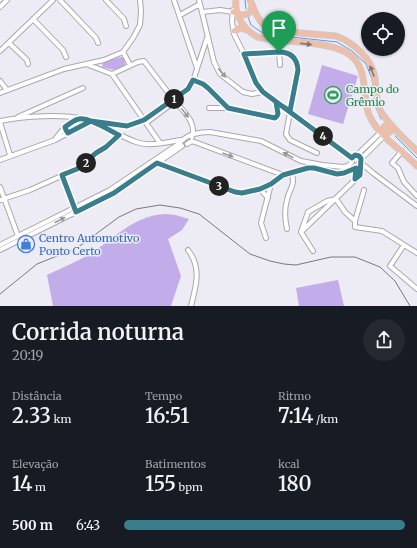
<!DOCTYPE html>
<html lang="pt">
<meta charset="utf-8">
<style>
body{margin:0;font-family:Merriweather,serif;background:#242831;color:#f1f3f6;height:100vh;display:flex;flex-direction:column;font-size:15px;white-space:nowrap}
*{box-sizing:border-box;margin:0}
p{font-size:13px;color:#9ea1a6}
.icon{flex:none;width:22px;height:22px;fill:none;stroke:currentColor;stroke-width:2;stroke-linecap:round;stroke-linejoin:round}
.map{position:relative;height:306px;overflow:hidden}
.drawer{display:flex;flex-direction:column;background:#171b24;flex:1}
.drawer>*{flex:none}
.buttons{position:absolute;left:361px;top:12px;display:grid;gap:8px}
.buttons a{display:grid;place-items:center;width:44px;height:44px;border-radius:50%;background:#171b24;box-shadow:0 1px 3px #0004;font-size:20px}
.pin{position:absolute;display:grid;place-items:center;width:34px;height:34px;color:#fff;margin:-41px -17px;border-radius:50% 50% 50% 0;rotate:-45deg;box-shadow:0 0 4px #0007}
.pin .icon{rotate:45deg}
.km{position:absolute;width:20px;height:20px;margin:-10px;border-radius:50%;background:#222;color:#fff;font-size:11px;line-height:20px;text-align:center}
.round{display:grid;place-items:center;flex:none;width:42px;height:42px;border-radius:21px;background:#242831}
.headline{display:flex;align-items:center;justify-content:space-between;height:68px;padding:0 12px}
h1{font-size:22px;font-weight:600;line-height:30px}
.figures{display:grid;grid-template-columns:repeat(3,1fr);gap:6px;height:68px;padding:4px 12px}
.figures div{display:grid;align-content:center}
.figures b{font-size:20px;font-weight:600}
.figures small{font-size:11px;font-weight:400}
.figures p{font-size:11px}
ul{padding:0 12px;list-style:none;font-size:13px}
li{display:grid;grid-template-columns:64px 48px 1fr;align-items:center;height:30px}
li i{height:10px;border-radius:5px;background:#3a7e8d}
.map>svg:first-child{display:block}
</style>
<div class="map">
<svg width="417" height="306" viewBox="0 0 417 306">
<rect width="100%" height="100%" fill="#edebf4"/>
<path fill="#c2adea" d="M121 57 124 58 125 64C120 73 110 69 102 67L103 62Z
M322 65 358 76 343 124 308 114Z
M166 214 175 215 189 219 182 230 168 239 181 276 171 306H53L47 275C61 268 76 262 90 254 115 238 134 215 166 214Z
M338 280 344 306H299L296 288Z"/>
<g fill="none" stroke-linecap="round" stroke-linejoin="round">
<path stroke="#6696e2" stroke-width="1" d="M245 0 246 9
M248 17 251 25 264 34 337 42 352 51 366 64 372 79 375 106 381 119
M395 136 417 158"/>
<g stroke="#aaa7b0" stroke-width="6">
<path id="minor" d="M60 0 96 38 98 43
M106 0 124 19 126 26
M174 0 197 68
M199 0 214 62 220 74 243 92 252 94 263 92
M0 7 7 0
M233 10 232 22 234 34 244 54 256 83 263 92 352 158
M203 12 220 10 233 12
M180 15 200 4
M33 19 63 50 66 57
M9 43 27 60 28 64
M0 51 53 0
M123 52 130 65
M279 52 280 65
M244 54 285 52 290 53 295 59 298 69 286 134 290 140 317 153
M86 64 112 74 160 143
M112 74 138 62 144 61 173 99
M0 81 7 90
M193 81 203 84 208 88 228 108 275 118 277 116 276 102
M0 93 64 69 104 60 123 52 133 38 140 25 141 11 140 0
M209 108H228
M18 117 83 88
M0 121C25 116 61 114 85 119 103 124 119 136 136 142 150 147 167 142 181 140
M0 122 10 155
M95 122 127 126 144 120 188 89 193 81 207 38
M146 123 174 102H176C184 112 197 123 192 137
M56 138 65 127 79 119
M187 144 192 141 283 175 308 168H314L337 173H344L356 168 359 163
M402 151 392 163 398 168 404 182 417 196
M357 155 381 132
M361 159 384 136
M0 160 55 140 91 121
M360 162 373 173 417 206
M157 163 235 192C253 195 268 185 283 175
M62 175 74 208
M0 187 18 236
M260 189 268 198
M0 200 30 190 77 169 96 153 107 147 119 135
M355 221 364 190
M287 229C285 220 284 210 287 200 290 186 295 188 292 173
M301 232 308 212 327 201 336 199 345 212 355 221V227L382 231 417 253
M301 232 360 175V163
M301 232 313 251
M266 238 261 223 271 184
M0 245 110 190 180 143C186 134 201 132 210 132L261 141 301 161 323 165 343 167 348 166 352 162
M404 245 390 266 417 289
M0 250 114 193 182 146
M188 250C202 268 196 286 191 306"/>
</g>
<g stroke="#cbcacc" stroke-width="7">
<path id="major" d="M236 0C235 7 236 12 239 18 243 26 249 33 258 37 263 39 270 39 276 40 296 42 331 43 347 53 369 66 362 93 368 112 376 135 401 149 417 166
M250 0C257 16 259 26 277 31L336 36C353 42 371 58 375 77 376 87 376 101 380 110 389 126 405 139 417 151
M233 12 242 15 248 14 251 11 252 4
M234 31 240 28 247 30
M381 132 385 126 391 125V131L384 136"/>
</g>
<use href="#minor" stroke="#fff" stroke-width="4"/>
<use href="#major" stroke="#eebea8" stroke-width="5"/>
<path stroke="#79787e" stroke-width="1" d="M0 294 37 264 77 248 119 217 136 209 160 205 180 208 199 214 250 254 270 261 284 264 296 265 331 257H355L380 267 395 281 410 306"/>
</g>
<defs><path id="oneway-solid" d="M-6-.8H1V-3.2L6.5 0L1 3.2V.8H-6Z"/></defs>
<g fill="#89736b">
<use href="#oneway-solid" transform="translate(306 44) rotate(7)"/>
<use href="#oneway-solid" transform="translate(372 71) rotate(-111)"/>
</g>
<g fill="#9a9a9c">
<use href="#oneway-solid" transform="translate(222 73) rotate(49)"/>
<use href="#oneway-solid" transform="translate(185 113) rotate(52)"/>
<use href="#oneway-solid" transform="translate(228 155) rotate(20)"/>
<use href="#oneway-solid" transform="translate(288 155) rotate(-152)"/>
<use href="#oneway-solid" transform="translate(60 220) rotate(-27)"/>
</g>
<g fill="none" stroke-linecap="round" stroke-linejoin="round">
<g stroke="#fff" stroke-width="8">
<path id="route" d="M279 52C290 52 297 57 298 70L290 111 276 102 278 114 277 116 275 118 228 108 208 88 203 84 193 80 188 89 144 120 127 126 91 121 68 133 66 130 65 127C69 124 74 120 79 119 89 117 110 131 119 135L106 147 96 153 77 169 62 175 76 212 114 193 157 163 235 192 242 193 260 189 271 184 283 175 308 168H314L337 174 344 173 356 168 355 179 360 175 361 159 359 156 355 155 352 158 263 92 256 83 244 54 279 52"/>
</g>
<use href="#route" stroke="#3a7e8d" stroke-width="5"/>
</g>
<defs>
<g id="stadium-ring" transform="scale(0.9)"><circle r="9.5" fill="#edebf4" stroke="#2e9e5b" stroke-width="1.5"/><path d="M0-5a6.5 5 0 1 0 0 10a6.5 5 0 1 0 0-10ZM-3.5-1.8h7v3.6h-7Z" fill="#2e9e5b"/></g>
<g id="shop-ring" transform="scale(0.9)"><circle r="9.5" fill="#edebf4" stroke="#3f7fe0" stroke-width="1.5"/><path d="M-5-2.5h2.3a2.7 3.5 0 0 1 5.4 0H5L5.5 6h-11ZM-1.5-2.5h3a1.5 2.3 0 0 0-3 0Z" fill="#3f7fe0"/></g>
</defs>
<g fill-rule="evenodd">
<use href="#stadium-ring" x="333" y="95"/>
<use href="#shop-ring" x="26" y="244"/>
</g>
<g text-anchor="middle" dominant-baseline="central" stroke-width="3" stroke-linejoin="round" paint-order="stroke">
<g font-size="11" fill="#27864d" stroke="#edebf4" text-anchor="start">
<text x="346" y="89">Campo do<tspan x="346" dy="13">Grêmio</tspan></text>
</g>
<g font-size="11" fill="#366cbe" stroke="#edebf4" text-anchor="start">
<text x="39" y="238">Centro Automotivo<tspan x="39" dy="13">Ponto Certo</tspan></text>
</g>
</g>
</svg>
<div class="buttons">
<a><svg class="icon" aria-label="locate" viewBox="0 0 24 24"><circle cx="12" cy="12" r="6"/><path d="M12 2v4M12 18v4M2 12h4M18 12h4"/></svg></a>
</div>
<div class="pin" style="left:279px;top:52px;background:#1e9e55"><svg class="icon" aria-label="arrive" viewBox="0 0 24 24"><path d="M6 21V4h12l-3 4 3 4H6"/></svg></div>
<b class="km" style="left:174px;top:99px">1</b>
<b class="km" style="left:86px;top:163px">2</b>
<b class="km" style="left:219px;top:186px">3</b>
<b class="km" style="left:323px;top:136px">4</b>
</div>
<section class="drawer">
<div class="headline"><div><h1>Corrida noturna</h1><p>20:19</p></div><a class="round"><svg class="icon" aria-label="share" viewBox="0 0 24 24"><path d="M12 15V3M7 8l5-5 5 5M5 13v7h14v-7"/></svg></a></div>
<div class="figures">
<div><p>Distância</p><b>2.33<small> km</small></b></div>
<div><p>Tempo</p><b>16:51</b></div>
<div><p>Ritmo</p><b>7:14<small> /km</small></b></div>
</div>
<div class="figures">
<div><p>Elevação</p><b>14<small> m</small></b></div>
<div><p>Batimentos</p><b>155<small> bpm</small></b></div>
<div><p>kcal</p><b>180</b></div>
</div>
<ul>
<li><b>500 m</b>6:43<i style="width:100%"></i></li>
</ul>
</section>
